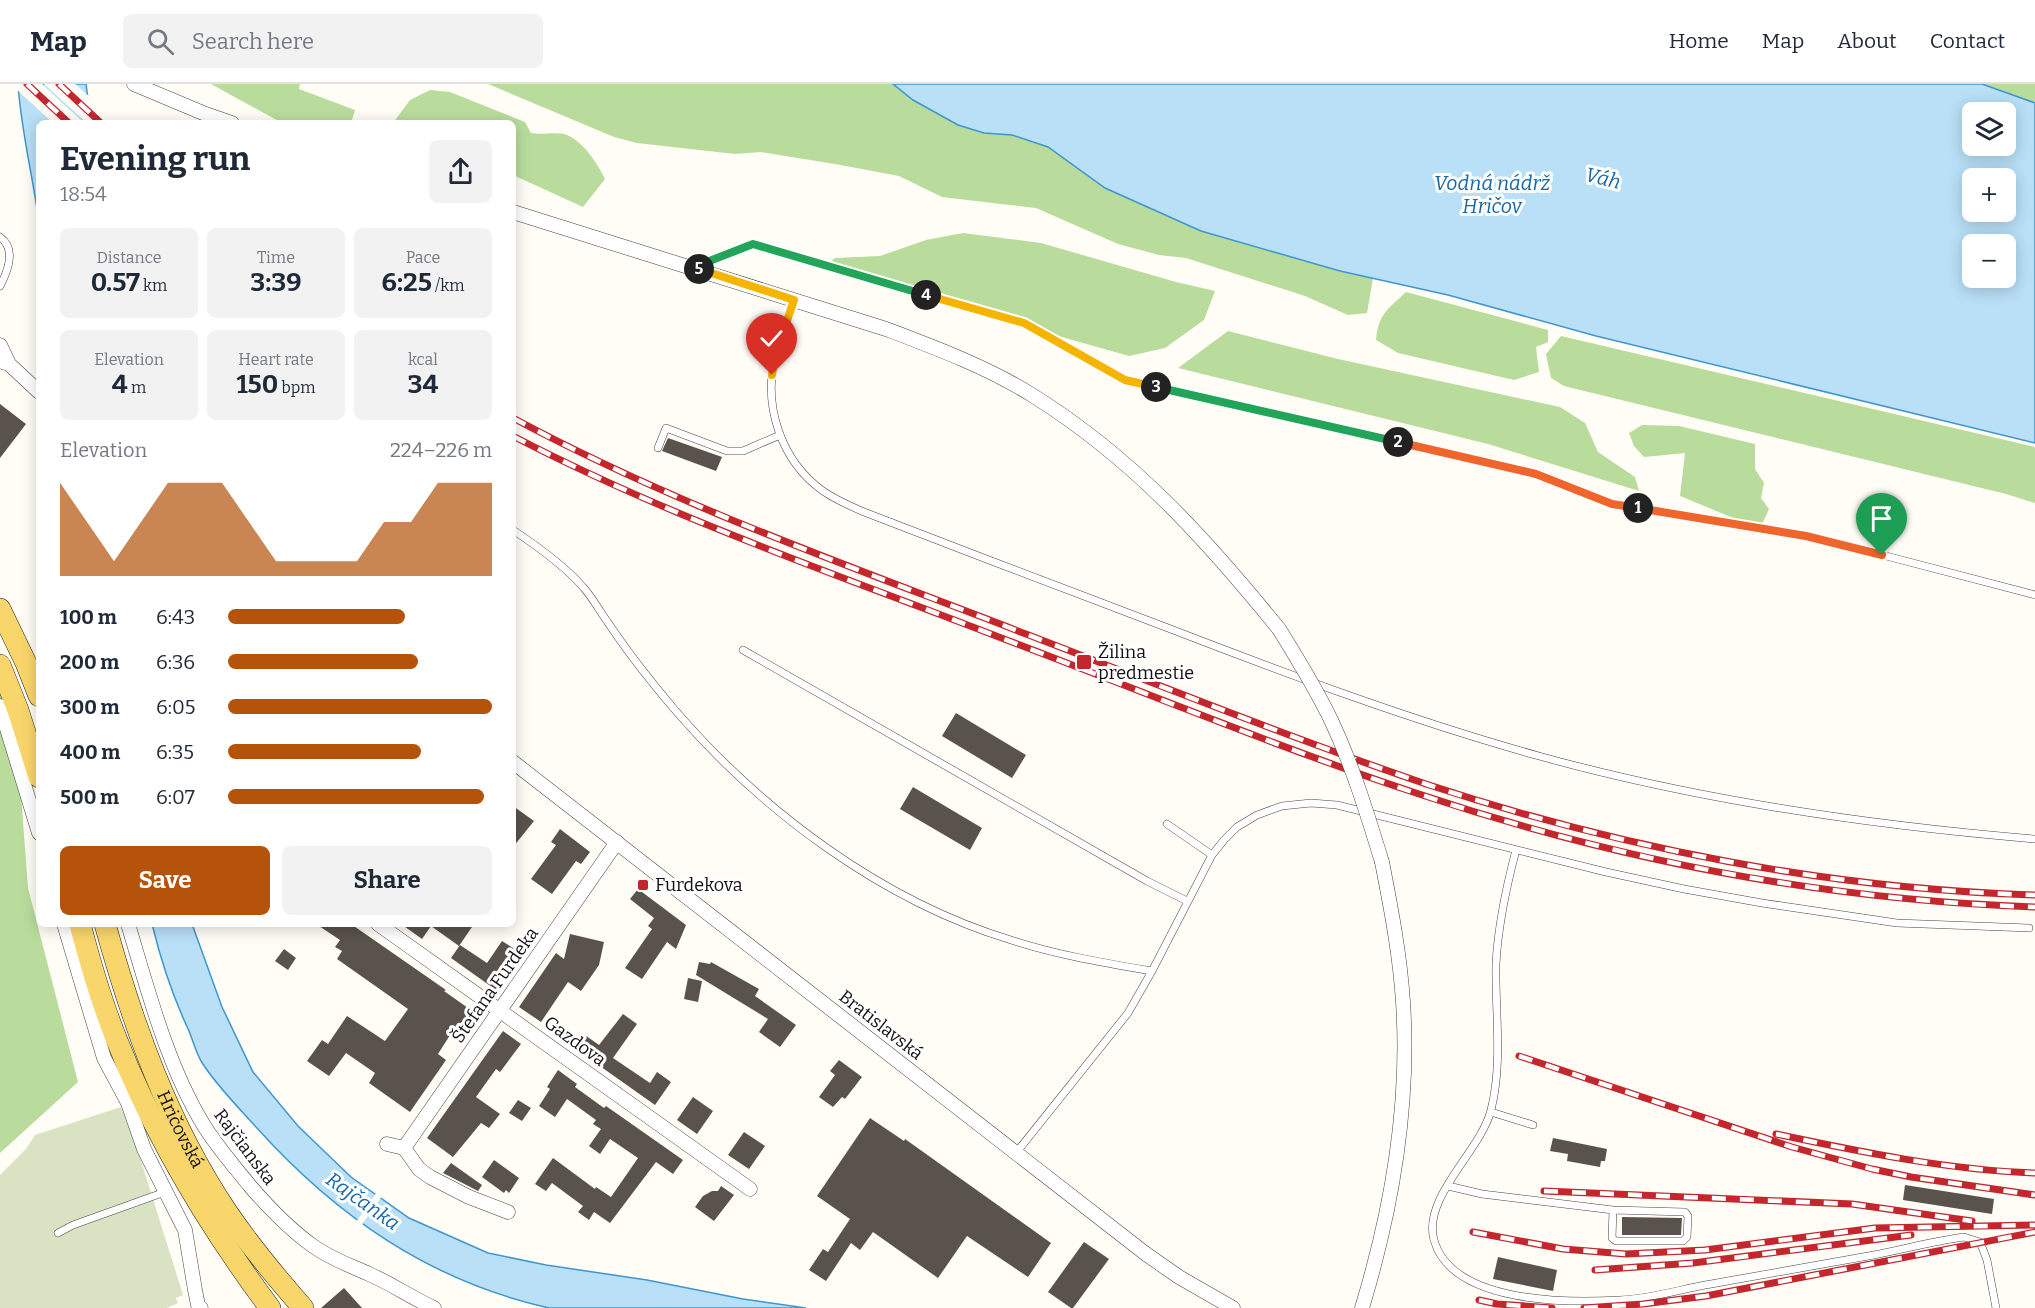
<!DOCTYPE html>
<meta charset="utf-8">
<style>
body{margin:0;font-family:Bitter,serif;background:#f2f2f3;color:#1f2937;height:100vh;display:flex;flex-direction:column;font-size:22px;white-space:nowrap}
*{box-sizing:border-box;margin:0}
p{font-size:20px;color:#747a83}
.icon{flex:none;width:33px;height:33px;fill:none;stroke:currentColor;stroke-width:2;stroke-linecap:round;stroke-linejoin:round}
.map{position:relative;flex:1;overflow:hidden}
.side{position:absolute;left:36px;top:36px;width:480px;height:807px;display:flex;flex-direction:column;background:#fff;border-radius:9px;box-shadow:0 3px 15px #0003}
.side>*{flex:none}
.controls{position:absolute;left:1962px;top:18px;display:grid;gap:12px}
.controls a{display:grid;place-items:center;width:54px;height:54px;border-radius:9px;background:#fff;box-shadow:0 3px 15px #0003;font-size:30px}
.pin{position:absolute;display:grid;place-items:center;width:51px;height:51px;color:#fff;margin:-62px -26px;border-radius:50% 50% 50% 0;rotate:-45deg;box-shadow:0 0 6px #0007}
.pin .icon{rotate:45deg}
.km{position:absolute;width:30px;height:30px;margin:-15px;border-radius:50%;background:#222;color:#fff;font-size:16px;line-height:30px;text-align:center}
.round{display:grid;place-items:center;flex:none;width:63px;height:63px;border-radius:9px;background:#f2f2f3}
.overview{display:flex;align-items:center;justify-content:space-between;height:102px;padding:0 24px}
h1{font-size:33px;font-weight:700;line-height:45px}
.stats{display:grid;grid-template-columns:repeat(3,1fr);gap:9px;height:102px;padding:6px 24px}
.stats div{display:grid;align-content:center;border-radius:9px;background:#f2f2f3;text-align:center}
.stats b{font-size:26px;font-weight:700}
.stats small{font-size:16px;font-weight:400}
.stats p{font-size:16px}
.chart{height:168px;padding:12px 24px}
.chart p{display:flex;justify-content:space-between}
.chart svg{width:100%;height:108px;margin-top:6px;fill:#b45309;opacity:.7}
.action{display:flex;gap:12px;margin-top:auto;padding:12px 24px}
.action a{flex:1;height:69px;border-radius:9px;background:#b45309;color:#fff;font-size:24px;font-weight:700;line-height:69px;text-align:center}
.action a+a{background:#f2f2f3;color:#1f2937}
ul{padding:0 24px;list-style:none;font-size:20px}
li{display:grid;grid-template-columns:96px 72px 1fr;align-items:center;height:45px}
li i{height:15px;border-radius:8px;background:#b45309}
header{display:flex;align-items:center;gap:36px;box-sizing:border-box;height:84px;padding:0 30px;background:#fff;border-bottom:2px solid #e0e1e3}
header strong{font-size:28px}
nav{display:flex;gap:33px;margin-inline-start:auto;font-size:21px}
.search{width:420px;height:54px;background:#f2f2f3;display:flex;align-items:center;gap:15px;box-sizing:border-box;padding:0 21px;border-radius:9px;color:#747a83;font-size:22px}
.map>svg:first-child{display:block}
</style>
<header>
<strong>Map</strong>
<div class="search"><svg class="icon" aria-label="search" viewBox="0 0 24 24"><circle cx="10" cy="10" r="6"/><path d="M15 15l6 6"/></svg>Search here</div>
<nav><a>Home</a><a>Map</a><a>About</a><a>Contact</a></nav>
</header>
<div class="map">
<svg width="2035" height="1224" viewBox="0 0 2035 1224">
<rect width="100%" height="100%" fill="#fffdf5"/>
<path fill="#b9dc9c" d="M211 0H300L299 5 355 26 351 39H282Z
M488 0H893L913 16 984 49 1012 51 1048 63 1105 104 1201 147 1340 187 1373 194 1367 229 1348 231 1305 212 1186 174 1159 171 1118 160 1036 124 942 113 899 92 835 80 761 68 735 70 637 59 614 53Z
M1982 0H2035V19Z
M430 6 450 8 525 38 531 49C541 51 555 48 564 50 582 55 598 80 605 95L583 123 513 91V39H393L410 16Z
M963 149 1041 159 1176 198 1215 207 1204 236 1165 264 1129 272 822 185 835 174 880 172 926 156Z
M1406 208 1548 246V258L1536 263 1539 288 1514 296 1398 269 1376 256C1378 230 1388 225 1406 208Z
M1228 247 1338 275 1560 323 1585 339 1598 368 1635 393 1639 407 1488 360 1178 284Z
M1561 252 2035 363V419L2006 410 1564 302 1551 294 1546 270Z
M1642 341 1679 342 1755 360V385L1764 399 1761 414 1769 425 1760 445 1680 412 1685 369 1644 373 1634 362 1629 349Z
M0 590 13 604 28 804 78 998 0 1069Z"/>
<path fill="#d9e3c4" d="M121 1023 138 1067 183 1211 176 1214 178 1219 167 1224H0V1091L26 1065 35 1051Z"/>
<path fill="#b9e0f7" stroke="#3f96cf" stroke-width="1.5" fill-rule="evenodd" d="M18 0H86L91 39H39V139C33 92 21 47 18 0Z
M893 0H1982L2035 19V359L1596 252 1448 211 1340 187 1201 147 1105 104 1048 63 1012 51 984 49 958 41 913 16ZM2006 28V62H1972V28ZM2006 94V128H1972V94ZM1972 160H2006V194H1972Z
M152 840H192L222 923 253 988 298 1042 351 1093 409 1134 488 1169 546 1181 647 1196 743 1215 806 1224H549C430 1197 337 1133 256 1043 238 1023 215 1000 201 977 196 968 193 957 189 947 173 913 161 877 152 840Z"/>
<path fill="#fffdf5" d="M15 0H42L84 39H53L15 4Z
M44 0H75L91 14 94 39H87Z
M377 1108 382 1112 361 1142 356 1138Z"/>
<path fill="#5a524d" d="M0 320 26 340 0 374Z
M668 354 722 373 716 387 662 367Z
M956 629 1026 671 1012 694 942 652Z
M913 703 982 744 970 766 900 725Z
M513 722 534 737 513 763Z
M560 745 590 768 581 780 576 777 552 810 531 795 556 761 551 758Z
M638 805 686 841 676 865 667 858 642 895 625 884 652 845 648 842 654 834 630 815Z
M316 840H351L446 906 444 907 478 931 461 954 452 948 438 970 446 976 410 1028 369 999 375 989 346 969 329 992 307 977 322 956 328 960 347 932 385 957 408 925 337 875 342 867 335 863 340 856Z
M401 840H474L459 862 431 842 422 855Z
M570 850 604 858 599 881 581 907 568 898 541 938 519 923 556 869 564 875Z
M502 857 521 869 496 906 451 874 460 861 487 879Z
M284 865 296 874 288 886 275 877Z
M699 878 710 880 711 878 759 905 755 912 796 941 780 963 759 948 768 935 696 891Z
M688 894 702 897 698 918 684 915Z
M623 930 637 940 613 974 650 999 657 988 671 998 655 1021 573 963 582 949 599 961Z
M503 947 521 960 500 988 496 985 476 1013 500 1030 489 1044 481 1039 453 1073 427 1054Z
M839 976 862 993 845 1015 842 1013 833 1023 819 1013 835 991 830 987Z
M558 986 577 1000 575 1003 604 1024 606 1022 683 1076 673 1090 656 1078 610 1139 594 1128 589 1136 578 1128 583 1122 552 1099 546 1107 535 1100 553 1074 595 1105 596 1103 611 1113 638 1074 610 1055 600 1070 589 1062 601 1045 593 1040 596 1036 567 1015 555 1033 539 1022 550 1005 547 1003Z
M693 1013 713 1027 697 1050 677 1036Z
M518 1016 531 1024 522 1037 509 1029Z
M870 1034 904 1057 905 1055 1051 1159 1028 1193 967 1152 938 1194 873 1148 860 1166 851 1159 826 1197 809 1186 823 1165 828 1168 850 1135 817 1112Z
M744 1048 765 1062 749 1085 728 1071Z
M1553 1054 1607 1065 1605 1077H1601L1600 1083 1567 1077 1568 1070 1550 1067Z
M494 1076 519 1094 509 1109 506 1106 504 1109 482 1093Z
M451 1079 482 1101 478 1107 443 1089Z
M1905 1101 1994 1115 1992 1130 1903 1116Z
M721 1102 734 1111 714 1137 695 1123 703 1112 712 1107H718Z
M1622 1133 1682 1134 1681 1151H1622Z
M1084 1158 1109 1175 1073 1224H1071L1048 1208Z
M1498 1173 1557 1186 1553 1207 1493 1195Z
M344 1204 362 1224H321Z"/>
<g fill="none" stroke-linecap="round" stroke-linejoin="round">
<g stroke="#444" stroke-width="8">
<path id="lane" d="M0 153C17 165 8 187 0 202
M694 183 753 160 1024 239 1125 296 1536 390 1612 420 1806 451 2035 511
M794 216C788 234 780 253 775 273 763 322 781 377 823 407 836 416 850 422 864 428 965 467 1067 506 1168 544 1290 591 1413 637 1539 672 1701 717 1868 741 2035 755
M658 364 666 344 727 367H743L780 351
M513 446C537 462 564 481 583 503 593 514 600 528 609 540 629 570 652 599 675 626 762 727 882 817 1011 856 1057 871 1105 879 1152 887
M743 566 1147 797 1187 817
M1167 740 1212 771
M1516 766C1506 804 1498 841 1496 880 1495 928 1503 979 1491 1026 1481 1067 1422 1113 1434 1156 1452 1220 1568 1219 1620 1216 1650 1215 1681 1205 1711 1200 1765 1190 1820 1181 1874 1171 1904 1165 1934 1157 1964 1153L1980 1158 1987 1176 1996 1224
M1491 1028 1533 1041
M1016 1069 1128 929 1152 887 1212 771 1224 756 1237 743 1257 731 1282 722 1311 719 1337 721 1606 788 1684 805 1762 819 1897 839 2029 844
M1448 1102 1482 1110 1613 1126 1685 1128 1688 1132 1687 1153 1683 1157H1616L1612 1154 1613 1126
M58 1149 73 1141 165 1108"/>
</g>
<g stroke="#444" stroke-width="15">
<path id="street" d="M134 0 203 29 232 39
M513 128 886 245C936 264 987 283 1032 311 1133 374 1205 454 1279 545
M0 261 9 280
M0 277 9 280 39 308
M0 622 39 749
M513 678 1146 1170 1179 1193 1233 1224
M64 840 104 974 128 1019 144 1065 185 1146 195 1206 198 1221 201 1224
M128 840C148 906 167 981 203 1040 217 1063 234 1082 250 1102 269 1124 289 1145 313 1162 331 1175 349 1181 369 1190 392 1200 412 1214 434 1224
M378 840 750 1105
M387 1060 404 1064 419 1085 430 1093 469 1113 508 1128
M404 1064 617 758
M1362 1224C1392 1125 1410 1021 1403 918 1400 871 1391 824 1382 778"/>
</g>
<g stroke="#222" stroke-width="22">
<g id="primary">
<path d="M0 525 26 579 39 612"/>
<path d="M0 581 18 626 39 693"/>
<path d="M80 840C90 878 101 917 116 954 154 1051 208 1141 270 1224"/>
<path id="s1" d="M105 840C133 941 168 1040 227 1128 250 1162 276 1193 303 1224"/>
</g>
</g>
<use href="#lane" stroke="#fff" stroke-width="7"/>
<use href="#street" stroke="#fff" stroke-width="14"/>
<use href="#primary" stroke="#f9d66b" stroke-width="21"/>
<g stroke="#c4262e" stroke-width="7">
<path id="rail" d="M27 0 69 39
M59 0 101 39
M513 334C677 422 853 483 1026 550 1159 601 1291 654 1426 700 1620 764 1831 805 2035 811
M513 352C670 434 839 491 1004 555 1142 607 1279 664 1419 710 1617 776 1826 816 2035 823
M1519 972 1792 1063 1872 1085 1911 1093 2035 1111
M1776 1050C1861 1068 1948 1086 2035 1089
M1544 1107 1852 1120 1972 1137
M1473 1148 1563 1165 1626 1170 1705 1166 1875 1144 2035 1141
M1595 1186 1693 1179 1911 1151
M1479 1216 1497 1220 1552 1224
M1584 1224 1643 1220 1706 1212 2035 1148"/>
</g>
<use href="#rail" stroke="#fff" stroke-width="4.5" stroke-dasharray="14" stroke-linecap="butt"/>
<g stroke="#444" stroke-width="15" stroke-linecap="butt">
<path id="street-bridge" d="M1279 545C1297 574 1315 603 1330 634 1352 680 1367 729 1382 778"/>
</g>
<use href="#street-bridge" stroke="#fff" stroke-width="14"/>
</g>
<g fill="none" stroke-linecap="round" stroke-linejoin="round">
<g stroke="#fff" stroke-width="12">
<path id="split-1" d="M1638 424 1806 452 1882 471"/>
</g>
<g stroke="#fff" stroke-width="12">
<path id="split-2" d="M1398 358 1536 390 1612 420 1638 424"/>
</g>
<g stroke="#fff" stroke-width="12">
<path id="split-3" d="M1156 303 1398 358"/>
</g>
<g stroke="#fff" stroke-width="12">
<path id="split-4" d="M926 211 1024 239 1125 296 1156 303"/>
</g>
<g stroke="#fff" stroke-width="12">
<path id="split-5" d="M699 185 694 183 753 160 926 211"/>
</g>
<g stroke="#fff" stroke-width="12">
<path id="split-6" d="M699 185 794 216 775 272 772 291"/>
</g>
<use href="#split-1" stroke="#f0652b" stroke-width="8"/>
<use href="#split-2" stroke="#f0652b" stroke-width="8"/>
<use href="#split-3" stroke="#22a559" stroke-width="8"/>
<use href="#split-4" stroke="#f5b400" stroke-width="8"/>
<use href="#split-5" stroke="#22a559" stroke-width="8"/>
<use href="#split-6" stroke="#f5b400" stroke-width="8"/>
</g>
<g fill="#c4262e" stroke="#fff" stroke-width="2">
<rect x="1076" y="570" width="16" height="16" rx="3"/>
<rect x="637" y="795" width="12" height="12" rx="3"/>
</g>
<g text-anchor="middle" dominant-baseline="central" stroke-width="6" stroke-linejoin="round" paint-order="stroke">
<g font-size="18" fill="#111" stroke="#fff" text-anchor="start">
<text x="1098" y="568">Žilina<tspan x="1098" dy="21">predmestie</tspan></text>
<text x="655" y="801">Furdekova</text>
</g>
<g font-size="18" fill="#111" stroke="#fff">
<text transform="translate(495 901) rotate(-55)">Štefana Furdeka</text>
<text transform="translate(881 941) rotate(38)">Bratislavská</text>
<text transform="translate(575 957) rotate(36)">Gazdova</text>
<text stroke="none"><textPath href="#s1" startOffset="219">Hričovská</textPath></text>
<text transform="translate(245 1063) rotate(53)">Rajčianska</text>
</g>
<g font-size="20" font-style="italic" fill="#1768a6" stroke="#fff">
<text transform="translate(1603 94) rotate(14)">Váh</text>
<text x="1492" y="99">Vodná nádrž<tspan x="1492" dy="23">Hričov</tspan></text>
<text transform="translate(363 1117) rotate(35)">Rajčanka</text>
</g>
</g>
</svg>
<div class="controls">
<a><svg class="icon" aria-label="layers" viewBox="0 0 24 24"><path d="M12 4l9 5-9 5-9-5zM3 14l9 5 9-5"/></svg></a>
<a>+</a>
<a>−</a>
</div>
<div class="pin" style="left:1882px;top:471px;background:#1e9e55"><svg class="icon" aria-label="arrive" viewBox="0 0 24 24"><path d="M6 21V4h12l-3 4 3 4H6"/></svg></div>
<div class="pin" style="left:772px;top:291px;background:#d93025"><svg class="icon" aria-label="check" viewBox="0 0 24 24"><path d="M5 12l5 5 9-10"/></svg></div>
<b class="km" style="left:1638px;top:424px">1</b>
<b class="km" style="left:1398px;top:358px">2</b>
<b class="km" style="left:1156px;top:303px">3</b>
<b class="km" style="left:926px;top:211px">4</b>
<b class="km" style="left:699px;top:185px">5</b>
<section class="side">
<div class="overview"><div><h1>Evening run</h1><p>18:54</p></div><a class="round"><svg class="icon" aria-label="share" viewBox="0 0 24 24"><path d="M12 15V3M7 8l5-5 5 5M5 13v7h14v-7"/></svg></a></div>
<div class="stats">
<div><p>Distance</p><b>0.57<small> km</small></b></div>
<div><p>Time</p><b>3:39</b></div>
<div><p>Pace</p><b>6:25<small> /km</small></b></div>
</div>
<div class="stats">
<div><p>Elevation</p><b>4<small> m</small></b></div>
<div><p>Heart rate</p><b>150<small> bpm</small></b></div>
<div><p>kcal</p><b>34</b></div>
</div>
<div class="chart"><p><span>Elevation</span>224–226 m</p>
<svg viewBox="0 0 160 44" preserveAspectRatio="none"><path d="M0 44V6L10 22L20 38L30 22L40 6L50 6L60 6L70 22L80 38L90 38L100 38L110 38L120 22L130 22L140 6L150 6L160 6V44z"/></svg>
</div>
<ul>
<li><b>100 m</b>6:43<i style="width:67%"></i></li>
<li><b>200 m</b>6:36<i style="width:72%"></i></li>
<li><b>300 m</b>6:05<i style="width:100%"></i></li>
<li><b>400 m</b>6:35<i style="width:73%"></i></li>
<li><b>500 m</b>6:07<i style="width:97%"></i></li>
</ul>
<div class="action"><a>Save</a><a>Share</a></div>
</section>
</div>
